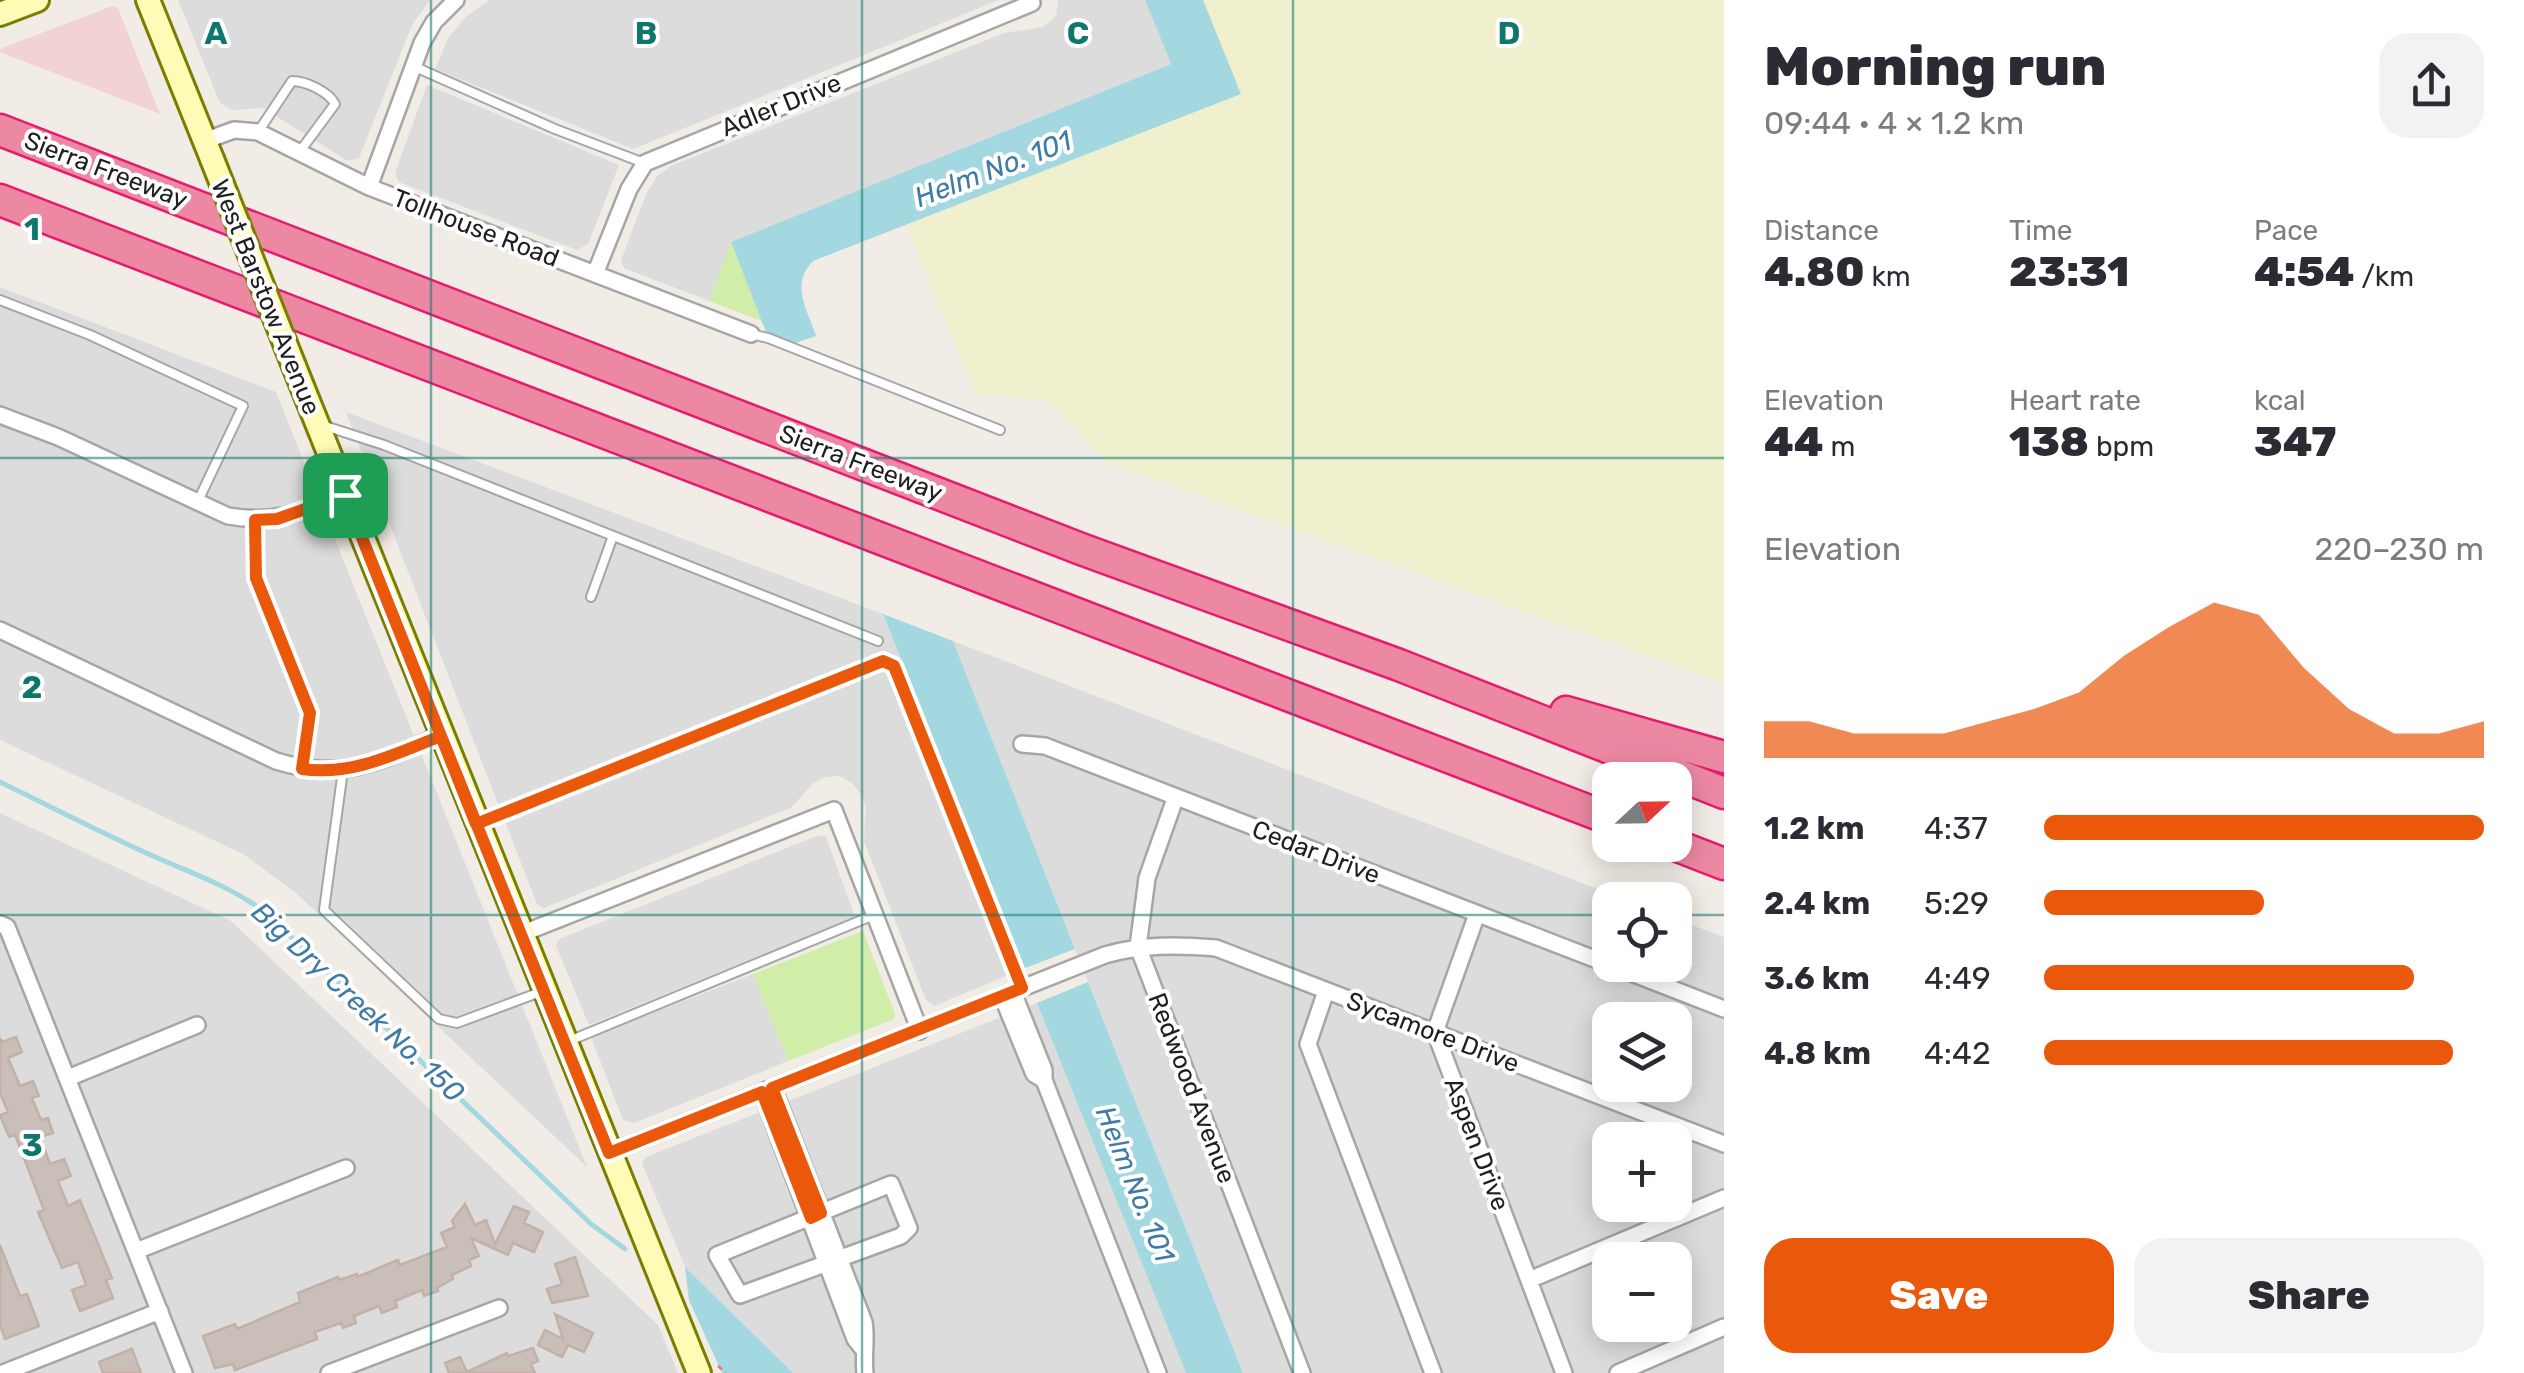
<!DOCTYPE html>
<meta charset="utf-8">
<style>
body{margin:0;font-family:Rubik,sans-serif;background:#f2f2f3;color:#2b2b33;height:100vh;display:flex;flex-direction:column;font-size:38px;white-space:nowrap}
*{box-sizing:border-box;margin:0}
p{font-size:32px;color:#7c7c81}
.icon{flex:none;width:55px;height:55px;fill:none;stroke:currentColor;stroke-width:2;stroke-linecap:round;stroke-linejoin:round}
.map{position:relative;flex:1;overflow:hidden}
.side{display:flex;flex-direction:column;background:#fff;width:800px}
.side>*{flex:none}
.needle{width:65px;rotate:68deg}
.tools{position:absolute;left:1592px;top:762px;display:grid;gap:20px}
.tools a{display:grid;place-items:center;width:100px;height:100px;border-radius:20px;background:#fff;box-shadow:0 5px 25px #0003;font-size:50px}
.pin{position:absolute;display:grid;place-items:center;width:85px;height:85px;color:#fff;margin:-42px;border-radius:20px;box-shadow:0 5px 15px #0006}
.round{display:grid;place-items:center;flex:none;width:105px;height:105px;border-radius:30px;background:#f2f2f3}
.summary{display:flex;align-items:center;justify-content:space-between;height:170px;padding:0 40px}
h1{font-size:55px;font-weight:800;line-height:75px}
.figures{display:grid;grid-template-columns:repeat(3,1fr);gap:15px;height:170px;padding:10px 40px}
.figures div{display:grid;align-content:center}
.figures b{font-size:42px;font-weight:800}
.figures small{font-size:28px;font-weight:400}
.figures p{font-size:28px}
.chart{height:280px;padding:20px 40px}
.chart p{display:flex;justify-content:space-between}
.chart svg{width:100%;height:180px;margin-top:10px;fill:#ea580c;opacity:.7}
.action{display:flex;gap:20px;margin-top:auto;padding:20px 40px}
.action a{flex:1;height:115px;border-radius:30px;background:#ea580c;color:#fff;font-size:40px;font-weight:800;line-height:115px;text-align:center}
.action a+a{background:#f2f2f3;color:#2b2b33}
ul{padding:0 40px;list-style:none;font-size:32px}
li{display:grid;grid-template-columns:160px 120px 1fr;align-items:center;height:75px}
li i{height:25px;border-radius:12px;background:#ea580c}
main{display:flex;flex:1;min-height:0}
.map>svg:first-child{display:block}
</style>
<main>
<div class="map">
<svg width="1724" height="1373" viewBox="0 0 1724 1373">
<rect width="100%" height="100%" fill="#f1ece5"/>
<path fill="#dddcdc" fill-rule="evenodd" d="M178 0H430L412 25 359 158 348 161 263 108 232 110 220 103Z
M489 0H999L633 149 435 69 448 38 466 17Z
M1058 0H1145L1171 64 732 242 709 301 624 268 621 260 647 192 658 175 673 165 1004 33 1043 27 1056 16Z
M427 85 619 165 588 244 577 250 399 182 395 173Z
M0 287 276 392 587 1167 295 892 243 854 0 740Z
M346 412 883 614 1025 968 934 1006 926 1000 864 841 866 807 861 794 852 783 839 776 825 777 813 783 792 807 544 908 537 904Z
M953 641 1626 900H1610V965H1675V919L1724 937V1373H1243ZM1610 1020H1675V1085H1610ZM1610 1140H1675V1205H1610ZM1610 1260H1675V1325H1610Z
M0 813 231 921 658 1325 678 1373H0Z
M819 835 826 837 855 917 589 1025 556 946 559 939Z
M753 974 788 1061 634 1123 623 1120 591 1037Z
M1037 1003 1186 1373H793L685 1267 642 1163 646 1157Z"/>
<path fill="#f2d3d5" d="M112 6 118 8 160 114 0 52V49Z"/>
<path fill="#f0f0cf" d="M1203 0H1724V683L1109 463 1048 401 975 393 906 225 1240 94Z"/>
<path fill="#d0eea8" d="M731 242 762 321 709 301Z
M863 931 895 1014 894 1019 788 1061 753 974Z"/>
<path fill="#a3d8e1" d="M1145 0H1203L1241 94 813 261C790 284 807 309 816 336L781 348 771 345 731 242 1171 64Z
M883 614 953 641 1075 949 1025 968Z
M1088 982 1243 1373H1186L1037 1003Z
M685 1267 793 1373H722L689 1300Z"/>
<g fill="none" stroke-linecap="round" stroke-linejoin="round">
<path stroke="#a3d8e1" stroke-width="5" d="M0 782C54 808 107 836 162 860 199 876 233 888 266 913L591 1224 625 1249"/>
</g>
<path fill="#c9beb8" stroke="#c3b1a6" stroke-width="2.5" d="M16 1037 22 1052 8 1058 20 1086 33 1081 39 1096 32 1098 41 1120 48 1118 53 1133 40 1137 50 1164 64 1159 71 1176 58 1181 68 1206 80 1200 112 1278 106 1280 113 1298 80 1311 72 1290 86 1285 78 1262 62 1268 38 1212 44 1210 15 1135 9 1137 0 1115 8 1112 0 1093V1038L2 1042Z
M465 1204 475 1225 486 1220 495 1244 514 1206 529 1212 524 1223 543 1232 534 1252 513 1243 508 1255 471 1238 479 1256 469 1260 471 1266 452 1275 453 1279 437 1288 438 1291 424 1296 422 1290 395 1301 397 1307 382 1313 379 1306 354 1316 356 1323 343 1328 341 1323 315 1332 317 1339 235 1370 233 1364 215 1368 203 1336 235 1324 237 1329 300 1302 298 1293 338 1277 339 1280 357 1274V1277L398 1260 400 1265 447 1247 441 1233 455 1227 452 1221Z
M0 1245 20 1296 27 1294 39 1326 5 1339 0 1325Z
M575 1257 588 1296 552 1303 547 1289 562 1284 555 1264Z
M555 1314 593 1333 584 1352 568 1345 562 1357 538 1345 545 1330 563 1339Z
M533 1348 538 1361 531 1364 535 1373H449L445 1363 460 1357 467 1372 507 1353 508 1356Z
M132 1349 141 1373H103L99 1362Z"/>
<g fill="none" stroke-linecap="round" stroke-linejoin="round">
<g stroke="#a6a6a6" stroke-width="12">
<path id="service" d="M413 66 555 129 644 163
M258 132 292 81C306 81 329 92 335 104L298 154
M0 300 90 335 243 406 198 501
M751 334 768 338 1000 430
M325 426 384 445 878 641
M255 520 256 578 310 713 302 769
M591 597 613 536
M343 770 324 910 439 1019 457 1023 543 991
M481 822 883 661 894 666 1022 987
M569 1041 874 915"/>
</g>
<g stroke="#a6a6a6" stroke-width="20">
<path id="minor" d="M204 141 234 130 258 132 369 187 751 334
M369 187 422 43 434 22 456 0
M595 274 629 189 645 163 1032 3 1030 0
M0 415 58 437 228 516C275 524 302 512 345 495
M0 630 276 761C343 782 380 761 441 735
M1022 744 1045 746 1610 965
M1175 799 1147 878 1138 947 1302 1373
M1477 914 1435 1032 1564 1373
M0 924 7 927 184 1373
M521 934 834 810 920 1031
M1611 965 1724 1009
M1326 991 1308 1044 1433 1373
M1002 996 1034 1074 1044 1080V1070L1013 992
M68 1078 197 1025
M1044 1080 1158 1373
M773 1088 864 1322C867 1339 863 1355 865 1373
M762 1092 855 1339 863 1349
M609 1153 1105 955C1142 944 1178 945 1216 948L1724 1144
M891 1184 909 1228 901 1236 740 1295 717 1255Z
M136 1251 346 1168
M1529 1280 1724 1198
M3 1373 160 1311
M329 1373 499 1308
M1618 1373 1724 1327"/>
</g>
<g stroke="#797d00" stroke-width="28">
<path id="secondary" d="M148 0 212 159
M0 14 37 0
M294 366 699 1373"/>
</g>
<g stroke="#e71a71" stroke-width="35">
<path id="motorway" d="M0 130 1081 549 1399 665 1724 793
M0 200 1610 819
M1566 712 1724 757
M1675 845 1724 864"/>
</g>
<path stroke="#ff6b68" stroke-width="2.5" stroke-dasharray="5 5" stroke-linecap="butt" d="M718 1366 726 1373"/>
<use href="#service" stroke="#fff" stroke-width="8"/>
<use href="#minor" stroke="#fff" stroke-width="15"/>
<use href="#secondary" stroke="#fefbb6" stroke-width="22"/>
<use href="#motorway" stroke="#ed88a3" stroke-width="30"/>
<g stroke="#797d00" stroke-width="28" stroke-linecap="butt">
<path id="secondary-bridge" d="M212 159 294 366"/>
</g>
<use href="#secondary-bridge" stroke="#fefbb6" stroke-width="22"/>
</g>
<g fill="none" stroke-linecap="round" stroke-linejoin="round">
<g stroke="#fff" stroke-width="20">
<path id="route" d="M345 495 277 519 255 520 256 578 310 713 302 769C352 776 395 754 441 736L609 1153 762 1092 811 1218 821 1213 772 1088 1022 988 894 666 883 661 476 824 345 495"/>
</g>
<use href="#route" stroke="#ea580c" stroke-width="12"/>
</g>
<path fill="none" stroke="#0f766e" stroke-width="2.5" stroke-opacity="0.55" d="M431 0V1373M862 0V1373M1293 0V1373M0 458H1724M0 915H1610M1675 915H1724"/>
<g text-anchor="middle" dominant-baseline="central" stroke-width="8" stroke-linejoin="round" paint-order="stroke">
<g font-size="25" fill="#1f1f1f" stroke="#fff">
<text transform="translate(781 105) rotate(-22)">Adler Drive</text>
<text transform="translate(106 170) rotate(21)">Sierra Freeway</text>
<text transform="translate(476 228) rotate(21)">Tollhouse Road</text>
<text transform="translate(266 297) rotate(68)">West Barstow Avenue</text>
<text transform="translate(861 463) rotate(21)">Sierra Freeway</text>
<text transform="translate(1316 852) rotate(21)">Cedar Drive</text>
<text transform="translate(1433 1032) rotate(21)">Sycamore Drive</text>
<text transform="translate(1192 1088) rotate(69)">Redwood Avenue</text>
<text transform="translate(1477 1144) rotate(69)">Aspen Drive</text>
</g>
<g font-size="28" font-style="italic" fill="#407aa6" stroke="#fff">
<text transform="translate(993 169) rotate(-21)">Helm No. 101</text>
<text transform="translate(358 1002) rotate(43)">Big Dry Creek No. 150</text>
<text transform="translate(1135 1184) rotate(68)">Helm No. 101</text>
</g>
</g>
<g font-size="32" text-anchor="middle" font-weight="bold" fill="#0f766e" stroke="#fff" stroke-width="8" stroke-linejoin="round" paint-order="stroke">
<text x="216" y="44">A</text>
<text x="646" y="44">B</text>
<text x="1078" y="44">C</text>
<text x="1509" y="44">D</text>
<text x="32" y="240">1</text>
<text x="32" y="698">2</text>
<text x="32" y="1156">3</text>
</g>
</svg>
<div class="tools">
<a><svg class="needle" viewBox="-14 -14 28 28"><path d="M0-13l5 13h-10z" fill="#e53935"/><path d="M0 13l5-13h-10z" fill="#7c7c81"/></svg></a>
<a><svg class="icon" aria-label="locate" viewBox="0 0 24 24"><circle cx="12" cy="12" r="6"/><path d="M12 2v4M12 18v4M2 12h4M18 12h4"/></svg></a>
<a><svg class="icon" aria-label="layers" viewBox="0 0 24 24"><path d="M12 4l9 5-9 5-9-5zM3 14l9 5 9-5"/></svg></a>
<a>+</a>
<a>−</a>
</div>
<div class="pin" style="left:345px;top:495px;background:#1e9e55"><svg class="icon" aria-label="arrive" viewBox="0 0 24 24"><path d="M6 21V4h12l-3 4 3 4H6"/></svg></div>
</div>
<section class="side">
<div class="summary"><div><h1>Morning run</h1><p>09:44 · 4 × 1.2 km</p></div><a class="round"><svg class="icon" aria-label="share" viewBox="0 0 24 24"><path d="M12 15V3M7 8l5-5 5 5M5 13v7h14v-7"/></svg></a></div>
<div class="figures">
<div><p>Distance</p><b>4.80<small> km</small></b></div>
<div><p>Time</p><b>23:31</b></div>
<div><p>Pace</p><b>4:54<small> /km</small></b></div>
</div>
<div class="figures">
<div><p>Elevation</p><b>44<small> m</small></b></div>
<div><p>Heart rate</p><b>138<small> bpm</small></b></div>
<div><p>kcal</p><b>347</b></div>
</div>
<div class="chart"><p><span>Elevation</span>220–230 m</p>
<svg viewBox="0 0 160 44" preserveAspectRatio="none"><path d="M0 44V35L10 35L20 38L30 38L40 38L50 35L60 32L70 28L80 19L90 12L100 6L110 9L120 22L130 32L140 38L150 38L160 35V44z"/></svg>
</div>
<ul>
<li><b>1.2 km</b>4:37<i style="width:100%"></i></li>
<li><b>2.4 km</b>5:29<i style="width:50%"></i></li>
<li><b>3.6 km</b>4:49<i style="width:84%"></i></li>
<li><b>4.8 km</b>4:42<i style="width:93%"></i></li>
</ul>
<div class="action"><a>Save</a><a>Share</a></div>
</section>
</main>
